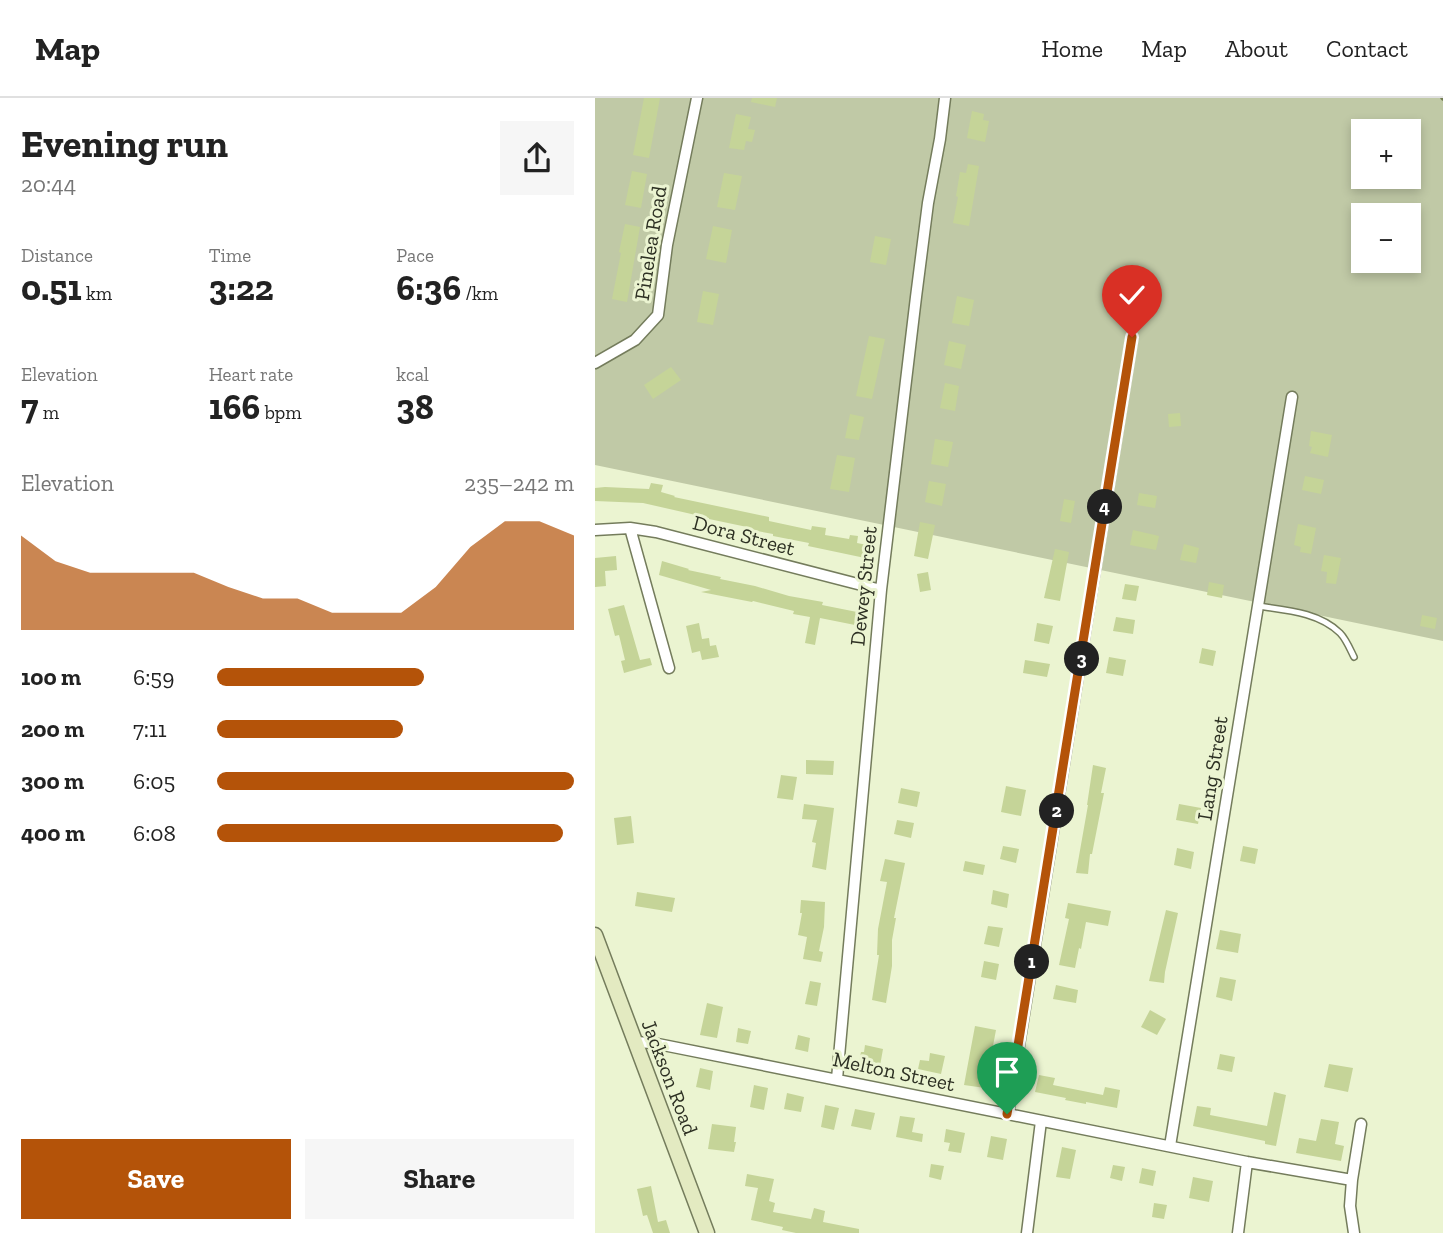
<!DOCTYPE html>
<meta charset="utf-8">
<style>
body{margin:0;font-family:"Zilla Slab",serif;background:#f6f6f6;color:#222;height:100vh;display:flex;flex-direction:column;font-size:26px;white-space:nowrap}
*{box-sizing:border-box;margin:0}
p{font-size:23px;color:#767676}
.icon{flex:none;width:38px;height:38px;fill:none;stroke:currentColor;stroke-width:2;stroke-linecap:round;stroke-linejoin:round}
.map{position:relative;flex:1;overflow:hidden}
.drawer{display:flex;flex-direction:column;background:#fff;width:595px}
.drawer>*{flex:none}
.controls{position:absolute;left:756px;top:21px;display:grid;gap:14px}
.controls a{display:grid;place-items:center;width:70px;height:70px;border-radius:0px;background:#fff;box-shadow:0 4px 10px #0003;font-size:35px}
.pin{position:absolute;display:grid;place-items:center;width:60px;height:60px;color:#fff;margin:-72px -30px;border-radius:50% 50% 50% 0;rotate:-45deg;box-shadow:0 0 7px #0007}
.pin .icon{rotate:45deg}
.km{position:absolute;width:35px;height:35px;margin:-18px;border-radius:50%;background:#222;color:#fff;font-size:19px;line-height:35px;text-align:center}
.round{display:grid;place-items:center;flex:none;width:74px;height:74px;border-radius:0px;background:#f6f6f6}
.summary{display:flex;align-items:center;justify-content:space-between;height:119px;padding:0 21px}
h1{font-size:38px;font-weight:700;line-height:52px}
.metrics{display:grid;grid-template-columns:repeat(3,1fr);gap:10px;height:119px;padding:7px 21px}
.metrics div{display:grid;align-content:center}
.metrics b{font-size:35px;font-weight:700}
.metrics small{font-size:19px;font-weight:400}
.metrics p{font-size:19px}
.chart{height:196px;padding:14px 21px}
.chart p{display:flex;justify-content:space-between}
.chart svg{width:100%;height:126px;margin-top:7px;fill:#b45309;opacity:.7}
.action{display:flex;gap:14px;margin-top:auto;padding:14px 21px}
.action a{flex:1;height:80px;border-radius:0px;background:#b45309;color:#fff;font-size:28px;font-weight:700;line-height:80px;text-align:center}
.action a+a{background:#f6f6f6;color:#222}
ul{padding:0 21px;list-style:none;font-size:23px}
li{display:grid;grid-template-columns:112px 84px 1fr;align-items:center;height:52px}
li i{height:18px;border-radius:9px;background:#b45309}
header{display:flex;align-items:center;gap:42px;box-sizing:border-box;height:98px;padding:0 35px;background:#fff;border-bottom:2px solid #e0e0e0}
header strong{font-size:33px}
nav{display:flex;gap:38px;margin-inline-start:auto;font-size:24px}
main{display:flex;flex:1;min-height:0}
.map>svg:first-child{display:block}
</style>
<header>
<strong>Map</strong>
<nav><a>Home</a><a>Map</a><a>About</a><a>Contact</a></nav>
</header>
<main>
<section class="drawer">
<div class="summary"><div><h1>Evening run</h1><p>20:44</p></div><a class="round"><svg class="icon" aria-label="share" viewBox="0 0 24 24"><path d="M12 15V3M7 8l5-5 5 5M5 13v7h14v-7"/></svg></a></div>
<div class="metrics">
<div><p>Distance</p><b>0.51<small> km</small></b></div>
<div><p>Time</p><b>3:22</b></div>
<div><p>Pace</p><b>6:36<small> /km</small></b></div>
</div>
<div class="metrics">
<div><p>Elevation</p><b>7<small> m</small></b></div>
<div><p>Heart rate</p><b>166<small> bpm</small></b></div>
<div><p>kcal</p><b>38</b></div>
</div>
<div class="chart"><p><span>Elevation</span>235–242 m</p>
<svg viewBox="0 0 160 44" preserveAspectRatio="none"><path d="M0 44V11L10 20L20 24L30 24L40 24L50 24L60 29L70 33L80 33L90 38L100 38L110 38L120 29L130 15L140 6L150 6L160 11V44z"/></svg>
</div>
<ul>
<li><b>100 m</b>6:59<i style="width:58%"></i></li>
<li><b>200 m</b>7:11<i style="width:52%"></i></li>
<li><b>300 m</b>6:05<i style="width:100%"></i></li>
<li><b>400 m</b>6:08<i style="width:97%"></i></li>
</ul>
<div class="action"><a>Save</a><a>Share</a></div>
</section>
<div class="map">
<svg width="848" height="1135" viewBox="0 0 848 1135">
<rect width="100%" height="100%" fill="#ebf4d1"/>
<path fill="#c0c9a6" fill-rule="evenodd" d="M0 0H848V543L0 367ZM768 33H814V79H768ZM768 117H814V163H768Z"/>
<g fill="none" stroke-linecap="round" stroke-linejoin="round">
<path stroke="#727d51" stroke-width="3.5" d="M847 0 848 1"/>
</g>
<path fill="#c5d498" d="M49 0H65L54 60 38 57Z
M157 0H182L180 9 156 4Z
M377 13 389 16 388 22 394 23 390 44 372 40Z
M141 16 156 19 153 31 160 32 157 44 151 43 149 52 134 50Z
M373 66 384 68 374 128 358 125 363 99 361 98 365 74 371 75Z
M37 73 52 76 46 110 30 107Z
M129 75 147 78 140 112 122 109Z
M30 126 45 129 32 204 17 201 26 155 24 154Z
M118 128 137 132 131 165 111 161Z
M280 138 296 141 291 167 275 164Z
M108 193 124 196 118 227 102 224Z
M362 198 379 202 374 228 357 225Z
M274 238 290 241 277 301 261 298Z
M354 243 371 247 366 271 349 267Z
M76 269 86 282 58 301 49 287Z
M350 285 364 288 360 313 345 310Z
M585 315 586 328 574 329 573 316Z
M255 316 269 319 264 342 250 340Z
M716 333 737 337 733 359 715 355 717 349 714 348Z
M340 341 358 344 353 369 336 366Z
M242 357 260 360 254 394 235 391Z
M710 378 729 382 726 396 707 392Z
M334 383 351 386 347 408 330 404Z
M56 385 68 387 66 394 80 398 79 399 174 419V423L216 432 217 428 231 430 230 437 254 441 255 437 263 438 262 445 272 447 270 460 213 448 214 445 178 438V436L151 431 152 429 114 421V420L48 405 0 403V390L10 389 54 391Z
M544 395 562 398 560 410 542 407Z
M469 401 480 403 476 425 465 423Z
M325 424 340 427 333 461 319 458Z
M703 426 721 430 716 456 705 454 706 449 699 447Z
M538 432 564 438 561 452 535 447Z
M589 446 604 450 601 465 585 462Z
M460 451 474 454 465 503 449 500Z
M729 457 746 460 741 486 731 485 732 474 726 473Z
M21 458 22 472 10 473 11 488 0 489V460Z
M67 463 94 471 93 472 126 479 125 481 160 488 194 498 228 504 227 507 262 514 260 527 225 520 220 547 210 545 215 519 198 516 199 513 158 503 157 504 106 494 116 492 64 477Z
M333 474 336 492 325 494 322 476Z
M614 484 629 487 627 500 612 497Z
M530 486 544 488 541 503 527 501Z
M29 507 45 562 55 560 57 567 29 575 26 563 30 562 24 537 20 538 13 511Z
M827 517 842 520 840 531 825 528Z
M521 519 540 522 538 536 518 533Z
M104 525 107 541 114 540 115 548 121 547 124 559 107 562 105 553 97 555 91 528Z
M442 525 458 528 454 546 439 543Z
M607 550 621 553 618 568 604 565Z
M514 559 531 562 528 578 511 575Z
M430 562 455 566 452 579 428 575Z
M211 662 239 663 238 677 211 676Z
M498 667 511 670 506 695H509L497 756H495L493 776 481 775 493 707H492Z
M186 677 202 679 198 702 182 700Z
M411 688 431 692 426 718 406 714Z
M306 690 325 694 322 709 303 705Z
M209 706 239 710 231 772 217 769 221 745 217 744 222 722 207 721Z
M584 706 606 710 603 726 581 722Z
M36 718 39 745 22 747 19 720Z
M302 722 319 725 316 740 299 736Z
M408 748 424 751 421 765 405 761Z
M648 748 663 751 660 766 645 763Z
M582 750 599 754 596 771 579 767Z
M290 761 310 765 299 820H301L297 842V868L291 905 277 902 284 857H282L283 831 292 784 285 783Z
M370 763 390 767 388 777 368 773Z
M398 792 414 796 412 810 396 806Z
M42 794 80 800 77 814 40 808Z
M206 802 230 804 229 829 224 853 228 854 226 864 208 861 212 839 203 837 207 815H205Z
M473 805 516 813 513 828 491 824 486 851 484 850 480 870 464 867 474 821 470 820Z
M571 812 583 815 570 874 569 885 554 883Z
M393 828 408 830 404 849 389 846Z
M625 832 646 836 643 855 621 851Z
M389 863 404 866 401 882 386 879Z
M625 879 641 882 637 903 621 899Z
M215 883 226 885 222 908 210 906Z
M461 887 483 892 481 905 458 901Z
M112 905 128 909 122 940 105 937Z
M555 912 571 921 562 937 546 929Z
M380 928 401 932 390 990 369 987Z
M143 930 156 933 153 946 141 944Z
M203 937 215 940 213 954 200 951Z
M270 947 288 951 285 968 264 964 266 954H269Z
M335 955 350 958 346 976 323 971 325 962 334 963Z
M625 956 640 959 637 974 622 971Z
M734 966 758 970 753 994 729 989Z
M105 970 118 973 115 992 101 989Z
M444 977 460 980 458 987 508 997 510 989 525 992 522 1010 491 1004V1006L470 1002 471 1000 440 994Z
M159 987 173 990 169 1012 155 1009Z
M679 994 691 997 681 1048 670 1046V1043L598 1028 602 1008 616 1010 615 1017 672 1028Z
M192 995 209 999 206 1014 189 1011Z
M230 1007 244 1010 239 1032 226 1029Z
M260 1011 280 1015 276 1032 256 1028Z
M305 1018 320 1020 317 1034 328 1036 327 1044 301 1039Z
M726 1021 744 1024 740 1046 749 1048 746 1063 701 1055 704 1040 721 1043Z
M117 1026 141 1029 139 1044H141L139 1054 113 1051Z
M351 1031 370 1035 366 1055 353 1053 355 1045 349 1044Z
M396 1038 412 1041 408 1062 392 1059Z
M467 1049 481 1052 475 1081 461 1079Z
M336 1066 349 1068 346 1082 334 1079Z
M518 1067 530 1069 527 1083 515 1080Z
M547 1070 561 1073 558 1088 544 1085Z
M152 1076 179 1081 174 1103 180 1105 178 1114 216 1121 219 1110 230 1113 228 1124 264 1131V1135H201L187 1132 188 1129 156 1122 163 1090 150 1088Z
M598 1079 618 1083 614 1104 594 1100Z
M56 1088 63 1124 71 1122 75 1135H58L52 1117 48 1118 42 1091Z
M559 1105 572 1107 569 1121 557 1119Z"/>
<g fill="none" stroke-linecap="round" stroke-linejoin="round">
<g stroke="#747c5c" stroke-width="8">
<path id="lane" d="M663 508C690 512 724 514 745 535 751 541 755 551 759 559"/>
</g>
<g stroke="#747c5c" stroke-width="13">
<path id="street" d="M0 265 40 242 63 217 72 147 102 0
M35 430 74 570
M0 432 35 430 61 434 286 492
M39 944 58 945 652 1064 757 1082
M242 981 286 492 321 199 333 105 345 41 350 0
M413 1016 537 239
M575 1048 697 299
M432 1135 446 1023
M643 1135 652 1064
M759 1135 755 1108 757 1082 766 1026"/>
</g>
<g stroke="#747c5c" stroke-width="17">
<path id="secondary" d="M0 837 112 1135"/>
</g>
<use href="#lane" stroke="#fff" stroke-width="5"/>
<use href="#street" stroke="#fff" stroke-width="10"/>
<use href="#secondary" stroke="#e3eac1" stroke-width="14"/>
</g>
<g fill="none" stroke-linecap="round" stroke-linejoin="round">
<g stroke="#fff" stroke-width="14">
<path id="route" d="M412 1016 537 239"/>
</g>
<use href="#route" stroke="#b45309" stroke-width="9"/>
</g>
<g text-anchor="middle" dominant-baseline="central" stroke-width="6" stroke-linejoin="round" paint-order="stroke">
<g font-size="21" fill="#2d3023" stroke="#ebf4d1">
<text transform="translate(55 145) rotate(-81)">Pinelea Road</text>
<text transform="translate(149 437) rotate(15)">Dora Street</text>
<text transform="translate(268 488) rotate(-84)">Dewey Street</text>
<text transform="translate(617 670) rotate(-81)">Lang Street</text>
<text transform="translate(299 973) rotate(12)">Melton Street</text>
<text transform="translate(75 979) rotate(69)">Jackson Road</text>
</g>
</g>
</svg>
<div class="controls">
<a>+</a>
<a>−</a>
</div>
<div class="pin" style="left:412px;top:1016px;background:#1e9e55"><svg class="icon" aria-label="arrive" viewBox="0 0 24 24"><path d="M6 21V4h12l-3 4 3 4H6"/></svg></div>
<div class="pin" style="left:537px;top:239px;background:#d93025"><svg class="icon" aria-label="check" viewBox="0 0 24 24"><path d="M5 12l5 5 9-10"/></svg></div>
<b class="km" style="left:437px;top:864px">1</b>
<b class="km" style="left:462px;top:713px">2</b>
<b class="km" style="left:487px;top:561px">3</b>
<b class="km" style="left:510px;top:409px">4</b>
</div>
</main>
